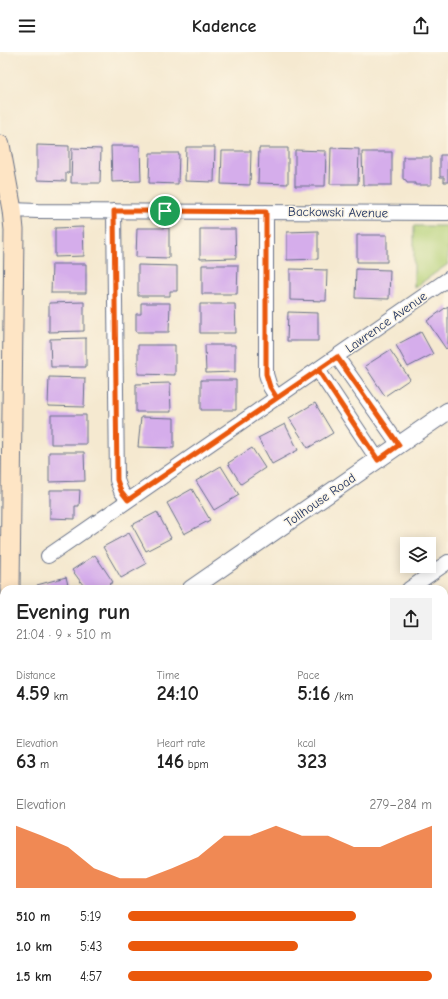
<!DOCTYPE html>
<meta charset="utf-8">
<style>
body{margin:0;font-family:"Comic Neue",sans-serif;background:#f2f2f2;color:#222;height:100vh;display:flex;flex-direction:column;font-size:15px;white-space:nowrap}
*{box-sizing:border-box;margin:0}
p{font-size:13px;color:#767676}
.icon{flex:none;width:22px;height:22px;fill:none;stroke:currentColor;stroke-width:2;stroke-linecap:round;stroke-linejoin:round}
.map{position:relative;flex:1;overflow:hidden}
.panel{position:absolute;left:0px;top:533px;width:448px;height:414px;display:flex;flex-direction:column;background:#fff;border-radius:12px 12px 0 0;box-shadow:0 2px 10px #0003}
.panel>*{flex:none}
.fabs{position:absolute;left:400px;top:485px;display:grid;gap:8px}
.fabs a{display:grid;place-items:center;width:36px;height:36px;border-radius:0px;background:#fff;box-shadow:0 2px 10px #0003;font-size:20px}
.pin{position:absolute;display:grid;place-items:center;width:34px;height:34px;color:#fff;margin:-17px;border:2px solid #fff;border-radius:50%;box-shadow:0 1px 4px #0007}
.round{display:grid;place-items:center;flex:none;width:42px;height:42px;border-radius:0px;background:#f2f2f2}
.overview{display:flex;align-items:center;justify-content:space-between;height:68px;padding:0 16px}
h1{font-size:22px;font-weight:700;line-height:30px}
.metrics{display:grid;grid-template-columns:repeat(3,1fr);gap:6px;height:68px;padding:4px 16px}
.metrics div{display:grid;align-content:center}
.metrics b{font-size:20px;font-weight:700}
.metrics small{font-size:11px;font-weight:400}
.metrics p{font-size:11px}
.chart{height:112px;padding:8px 16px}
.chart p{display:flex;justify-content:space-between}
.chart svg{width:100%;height:72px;margin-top:4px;fill:#ea580c;opacity:.7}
ul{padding:0 16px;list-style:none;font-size:13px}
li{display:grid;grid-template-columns:64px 48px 1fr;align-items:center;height:30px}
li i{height:10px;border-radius:5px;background:#ea580c}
header{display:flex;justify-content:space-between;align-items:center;height:52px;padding:0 16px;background:#fff;font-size:18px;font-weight:700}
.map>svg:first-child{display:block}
</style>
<header><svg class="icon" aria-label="menu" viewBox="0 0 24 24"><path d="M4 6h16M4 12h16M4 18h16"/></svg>Kadence<svg class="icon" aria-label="share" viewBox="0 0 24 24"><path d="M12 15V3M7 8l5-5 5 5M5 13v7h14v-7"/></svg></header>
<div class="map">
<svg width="448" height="947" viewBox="0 0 448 947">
<rect width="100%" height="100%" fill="#fcf5e5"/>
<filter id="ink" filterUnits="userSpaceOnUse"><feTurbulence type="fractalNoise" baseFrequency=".025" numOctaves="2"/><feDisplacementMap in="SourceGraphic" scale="8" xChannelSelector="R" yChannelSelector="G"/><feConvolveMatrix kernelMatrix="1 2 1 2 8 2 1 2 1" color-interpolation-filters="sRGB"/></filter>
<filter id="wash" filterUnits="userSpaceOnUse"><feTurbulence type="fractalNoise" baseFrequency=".012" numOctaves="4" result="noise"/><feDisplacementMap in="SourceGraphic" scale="16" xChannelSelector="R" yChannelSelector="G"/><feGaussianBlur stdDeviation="0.9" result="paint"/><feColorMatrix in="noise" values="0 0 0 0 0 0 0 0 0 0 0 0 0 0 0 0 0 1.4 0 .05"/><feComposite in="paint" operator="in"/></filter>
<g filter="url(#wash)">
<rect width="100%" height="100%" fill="#f5e9d0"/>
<path fill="#b5d279" stroke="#68806c" d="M414 174H448V212L414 236Z"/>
<g id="blocks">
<path fill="#d5adeb" d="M37 93 69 94V121H66V129L37 128Z
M111 94H140L141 129 112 130Z
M186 95H215L214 130 185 129Z
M72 96 101 97 100 131H71Z
M259 96H288V132L258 131Z
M331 96 359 97 358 132H330Z
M295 98 326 99 325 134H295Z
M222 99H251L250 133 221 132Z
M362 100H392V133H363Z
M150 101H179L178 132 149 131Z
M440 103H448V130H444V125H440Z
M403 105H431V133H415V131H407L406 128 403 127Z
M83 175 84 204 55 205V176Z
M137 176H169V206L136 205Z
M200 177H235L236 206 200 207Z
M318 179V207L287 208V180Z
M357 183H387V210H357Z
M52 212H86V241H51Z
M138 213 177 214V239H170V244H138Z
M202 213H238L237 242H202Z
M290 217 327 218 326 249 290 248Z
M356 217 390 218 389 247 355 246Z
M84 250V279L49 280V251Z
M141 251H170L169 280H136V262H141Z
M200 252H235L236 281H200Z
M448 254V295L446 297 427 269Z
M288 260 318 261V289H287Z
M421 280 433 302 408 315 396 293Z
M86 286V315H51L50 287Z
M138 293H175V323L138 322Z
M205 293H235V320L206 321Z
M390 298 410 327 385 344 365 314Z
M49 325 85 326 84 355 48 354Z
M201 328H236V358H201Z
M170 331 171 360H136V332Z
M315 351 333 381 308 396 289 366Z
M51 363H86V392H51Z
M141 365 174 366V396L138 395Z
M285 372 298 398 272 412 258 386Z
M252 396 265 416 241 432 228 411Z
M49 400H84L85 429 49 430Z
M221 414 239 443 214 458 196 429Z
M192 437 210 468 184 482 167 451Z
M50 438H80L79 454H75V467L50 466Z
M157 460 171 486 146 499 132 473Z
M129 481 146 512 121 526 103 495Z
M95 503 113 530 103 537H86L72 518Z
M66 525 69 537H38L37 533Z
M143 943H227V947H143Z"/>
</g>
</g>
<g filter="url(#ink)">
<use href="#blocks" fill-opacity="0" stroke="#677086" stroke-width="1"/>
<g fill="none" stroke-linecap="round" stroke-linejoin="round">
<g stroke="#677086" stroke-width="9">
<path id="service" d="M121 943V947
M257 943V947
M70 947V943"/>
</g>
<g stroke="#677086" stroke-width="16">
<path id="minor" d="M12 158 37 159 448 161
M114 159 117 428 121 439 128 448
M266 160V322L270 335 277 346
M337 305 399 393
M318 318 378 408
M48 504 448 227
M409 537 448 510
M444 730 448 727
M385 943V947"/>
</g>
<g stroke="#677086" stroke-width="19">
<path id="tertiary" d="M191 537 448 359
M0 669 4 666"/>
</g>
<g stroke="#677086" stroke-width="21">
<path id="secondary" d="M0 93 12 158 14 178 10 537
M11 943V947"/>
</g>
<use href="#service" stroke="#fff" stroke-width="7"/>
<use href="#minor" stroke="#fff" stroke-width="14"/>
<use href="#tertiary" stroke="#fff" stroke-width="17"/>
<use href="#secondary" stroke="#fee5c5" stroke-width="19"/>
</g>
</g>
<g fill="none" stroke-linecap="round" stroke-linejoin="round" filter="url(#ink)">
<g stroke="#fff" stroke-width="8">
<path id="route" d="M165 159H114L117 428 121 439 128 448 337 305 399 393 378 408 318 318 277 346 270 335 266 322V160L165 159"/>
</g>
<use href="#route" stroke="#ea580c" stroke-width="5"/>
</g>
<g text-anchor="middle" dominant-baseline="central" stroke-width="3" stroke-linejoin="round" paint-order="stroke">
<g font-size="13" fill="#1b2f5e" stroke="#fcf5e5">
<text transform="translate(338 160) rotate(1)">Backowski Avenue</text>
<text transform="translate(386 270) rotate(-35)">Lawrence Avenue</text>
<text transform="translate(320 448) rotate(-35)">Tollhouse Road</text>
</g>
</g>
</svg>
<div class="fabs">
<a><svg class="icon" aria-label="layers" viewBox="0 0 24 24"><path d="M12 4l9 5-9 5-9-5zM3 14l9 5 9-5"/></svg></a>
</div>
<div class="pin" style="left:165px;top:159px;background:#1e9e55"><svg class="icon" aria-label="arrive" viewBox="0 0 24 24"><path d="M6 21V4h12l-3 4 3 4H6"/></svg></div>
<section class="panel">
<div class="overview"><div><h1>Evening run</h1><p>21:04 · 9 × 510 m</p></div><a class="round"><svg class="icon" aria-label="share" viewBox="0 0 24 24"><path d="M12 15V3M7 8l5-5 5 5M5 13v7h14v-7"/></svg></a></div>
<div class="metrics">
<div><p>Distance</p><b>4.59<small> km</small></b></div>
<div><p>Time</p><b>24:10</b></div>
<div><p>Pace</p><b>5:16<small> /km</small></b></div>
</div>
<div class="metrics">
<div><p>Elevation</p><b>63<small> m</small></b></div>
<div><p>Heart rate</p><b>146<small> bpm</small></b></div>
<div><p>kcal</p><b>323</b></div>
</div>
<div class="chart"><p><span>Elevation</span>279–284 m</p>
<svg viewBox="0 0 160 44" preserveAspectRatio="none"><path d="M0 44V6L10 12L20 19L30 32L40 38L50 38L60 32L70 25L80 12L90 12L100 6L110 12L120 12L130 19L140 19L150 12L160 6V44z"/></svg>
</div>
<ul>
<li><b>510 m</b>5:19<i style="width:75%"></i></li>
<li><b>1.0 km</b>5:43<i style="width:56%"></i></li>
<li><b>1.5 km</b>4:57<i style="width:100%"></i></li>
</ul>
</section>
</div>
